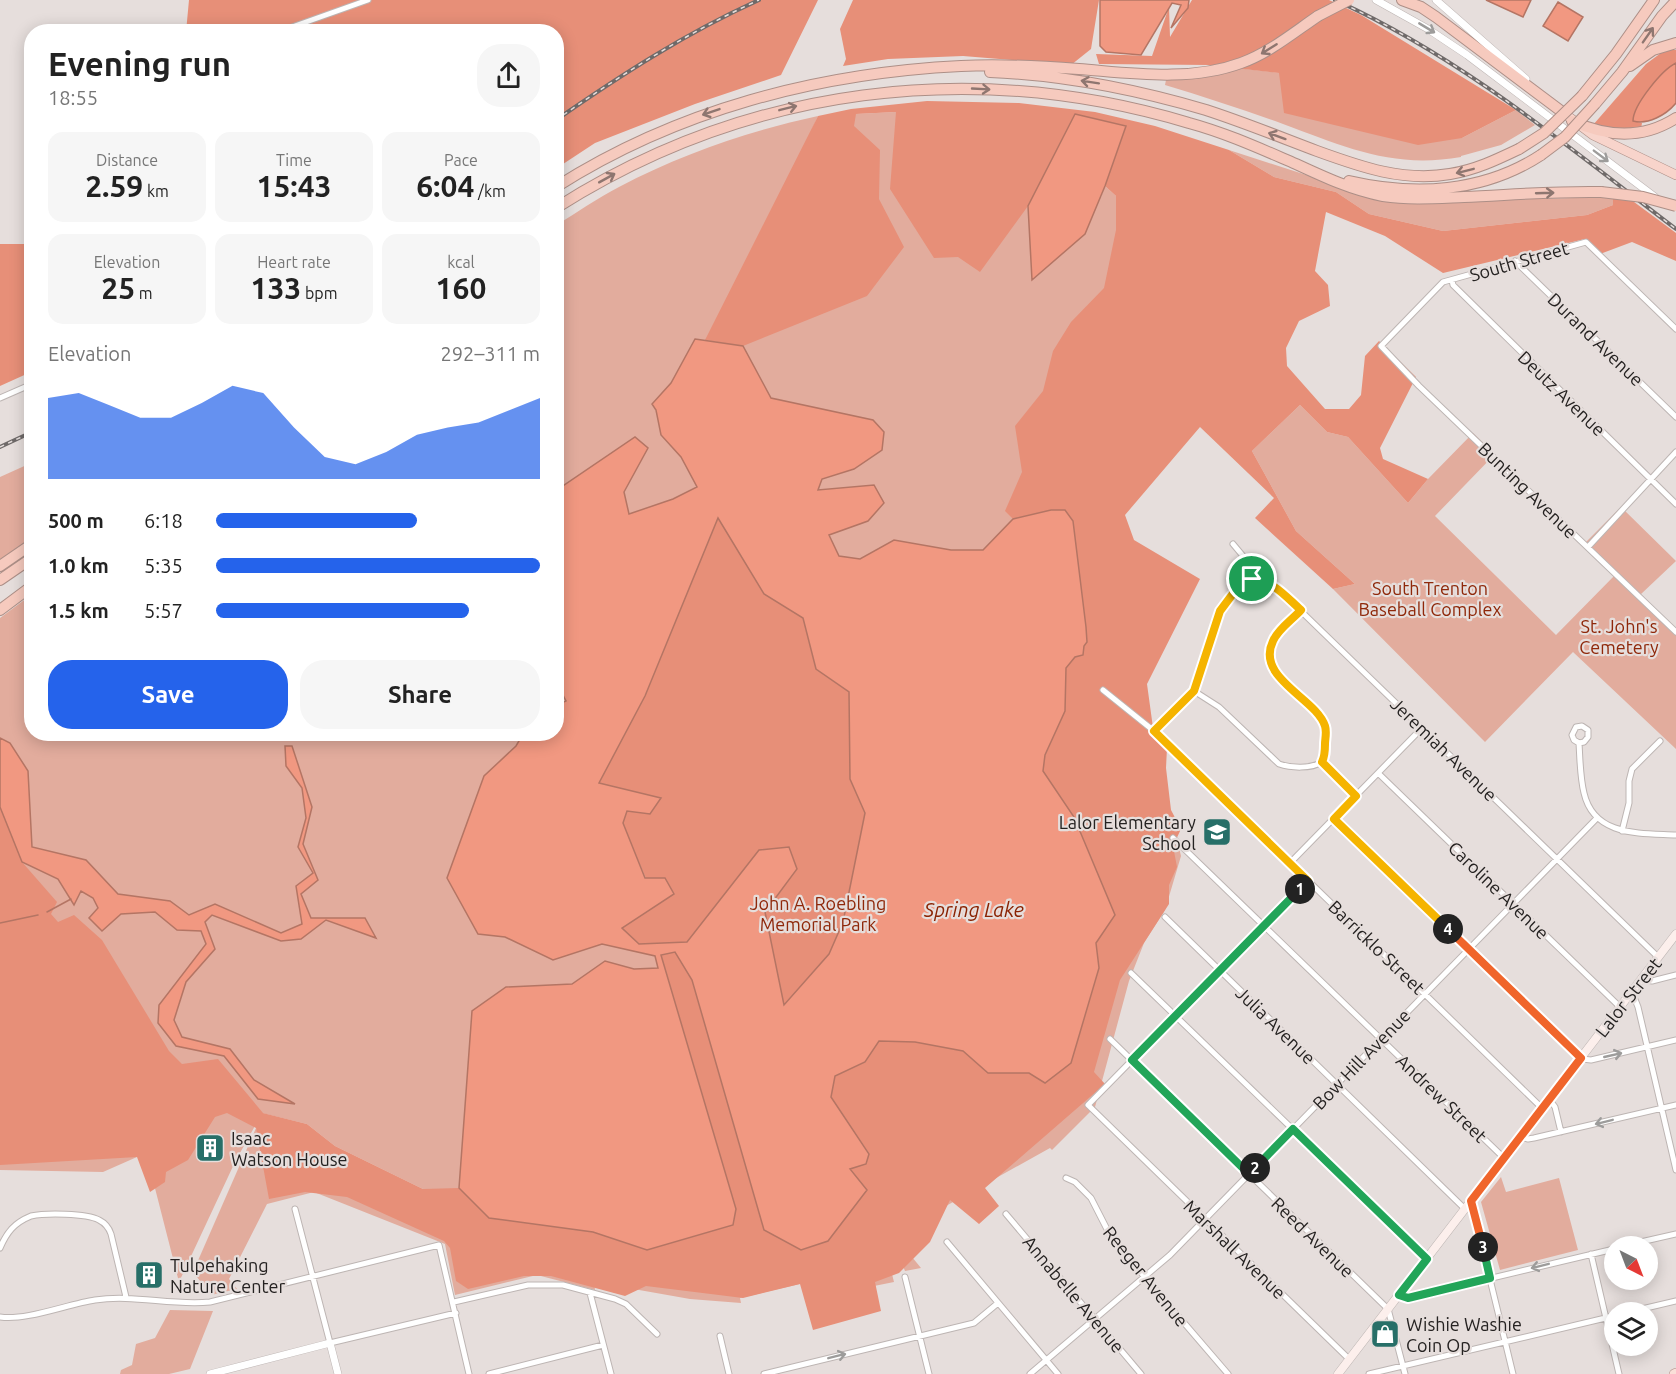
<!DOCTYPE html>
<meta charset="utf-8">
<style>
body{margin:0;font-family:Ubuntu,sans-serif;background:#f6f6f6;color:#222;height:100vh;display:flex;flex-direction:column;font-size:22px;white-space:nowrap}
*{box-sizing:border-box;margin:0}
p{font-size:20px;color:#767676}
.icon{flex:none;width:33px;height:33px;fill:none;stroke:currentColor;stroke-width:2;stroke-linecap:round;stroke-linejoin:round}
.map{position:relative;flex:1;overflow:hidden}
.details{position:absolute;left:24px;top:24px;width:540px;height:717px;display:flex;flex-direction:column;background:#fff;border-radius:24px;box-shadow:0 3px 15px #0003}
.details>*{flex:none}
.needle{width:39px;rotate:138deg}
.fabs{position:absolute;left:1604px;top:1236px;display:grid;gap:12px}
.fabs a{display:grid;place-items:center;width:54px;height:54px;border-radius:50%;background:#fff;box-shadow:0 3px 15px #0003;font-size:30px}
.pin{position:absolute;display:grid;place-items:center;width:51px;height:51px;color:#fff;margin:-26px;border:3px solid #fff;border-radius:50%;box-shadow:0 2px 6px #0007}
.km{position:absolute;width:30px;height:30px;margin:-15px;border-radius:50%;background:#222;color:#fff;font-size:16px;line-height:30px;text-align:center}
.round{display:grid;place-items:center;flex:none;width:63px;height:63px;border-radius:24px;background:#f6f6f6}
.overview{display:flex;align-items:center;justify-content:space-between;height:102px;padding:0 24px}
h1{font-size:33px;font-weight:600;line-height:45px}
.figures{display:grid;grid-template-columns:repeat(3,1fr);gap:9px;height:102px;padding:6px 24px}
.figures div{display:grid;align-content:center;border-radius:15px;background:#f6f6f6;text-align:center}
.figures b{font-size:30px;font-weight:600}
.figures small{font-size:16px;font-weight:400}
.figures p{font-size:16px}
.chart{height:168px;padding:12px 24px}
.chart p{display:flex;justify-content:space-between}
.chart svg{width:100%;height:108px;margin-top:6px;fill:#2563eb;opacity:.7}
.button{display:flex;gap:12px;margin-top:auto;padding:12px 24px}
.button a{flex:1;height:69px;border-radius:24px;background:#2563eb;color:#fff;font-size:24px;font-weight:600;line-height:69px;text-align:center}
.button a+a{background:#f6f6f6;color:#222}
ul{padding:0 24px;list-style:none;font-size:20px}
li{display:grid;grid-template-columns:96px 72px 1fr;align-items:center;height:45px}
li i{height:15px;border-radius:8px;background:#2563eb}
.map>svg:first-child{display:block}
</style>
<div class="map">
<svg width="1676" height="1374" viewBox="0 0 1676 1374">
<rect width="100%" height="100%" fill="#e6dedc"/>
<path fill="#e2ac9d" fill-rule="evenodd" d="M1237 68 1280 73 1462 138 1516 110 1535 125 1501 145 1461 156V157C1392 169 1346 147 1283 124 1244 110 1205 97 1165 85L1166 80Z
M896 112V117L1101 197 1105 186 1116 196V212L1266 357 1104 522 1126 588 1148 718 1181 856 1165 910 1144 943 1129 981 1095 1107 1052 1150 1050 1148 894 1235 921 1268 905 1271 890 1234 891 1270 894 1282 869 1287 804 1283 740 1298 741 1303 690 1299 594 1282 595 1290 537 1275 455 1295 445 1244 314 1192 267 1204 229 1279 237 1289 211 1295 193 1272 256 1128 277 1177 423 1189 335 1146 307 1124 262 1113 235 1162 179 1282 146 1153 103 1172 0 1170V618L31 595 32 734H556L557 643 624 492 647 448 557 541V225C577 212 598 198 619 187 682 154 749 131 818 116L812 129 856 114ZM695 339 663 423 652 404 671 383Z
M1229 150 1362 193 1465 197 1490 190 1499 200 1613 197V205L1587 215 1443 231 1369 214 1336 192 1274 177Z
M1300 405 1327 432 1348 437 1408 503 1428 479 1473 433 1495 454 1435 516 1556 635 1616 574 1585 543 1621 507 1676 561 1640 595 1676 631V749L1573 652 1485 742 1333 589 1355 584 1296 531 1252 451Z
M31 463V533L24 538 26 545 0 564V477Z
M1501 1177 1506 1192 1559 1178 1578 1250 1500 1270 1481 1202Z
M170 1310 213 1311 190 1369 169 1374H120L121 1370 132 1365 136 1344 155 1338Z"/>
<path fill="#e78f78" d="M189 0H818L781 75 695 104 595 143 557 168 556 32H186Z
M853 0H1099L1091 49 1071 65 963 56 888 59 843 66 846 59 840 29Z
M1192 0H1329L1361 15 1516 110 1462 138 1418 145 1284 113 1279 73 1209 65 1099 64 1096 54 1152 56 1169 7 1170 37Z
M1665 50H1676V63L1633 121 1642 123 1641 129 1622 131 1593 125 1646 64Z
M927 101 1019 103 1095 112 1155 126 1229 150 1274 177 1336 192 1369 214 1443 231 1587 215 1613 205V197L1630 199 1676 233V261L1632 242 1600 254 1585 239 1443 273 1385 236 1326 212 1315 271 1328 285 1330 306 1299 321 1286 348 1287 366 1325 409H1349L1361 395 1365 356 1379 341 1416 377 1380 448 1383 459 1428 479 1408 503 1348 437 1327 432 1300 405 1252 451 1296 531 1355 584 1333 589 1255 518 1274 498 1200 427 1125 515 1134 540 1200 579 1147 684 1154 735 1167 748 1166 768 1171 810 1181 829 1173 846 1177 867 1169 885V904L1120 980 1094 1072 1105 1084 985 1188 999 1206 979 1224 950 1200 930 1242 899 1273 875 1282 881 1311 813 1330 800 1284 743 1298 646 1286 625 1296 551 1276H524L468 1289 456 1281 450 1248 444 1241 347 1197 305 1192 269 1199 256 1128 227 1113 215 1117 188 1160 166 1172 165 1182 150 1192 137 1157 0 1165V807L22 862 57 902 51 914 58 922 74 915 102 940 169 1051 182 1064 218 1059 263 1113 307 1124 335 1146 423 1189 459 1188 489 1217 593 1232 647 1250 736 1209 661 955 675 952 692 980 801 1250 828 1241 867 1190 850 1169 869 1154 831 1097 835 1076 865 1062 879 1041 915 1042 963 1051 988 1073H1029L1071 1063 1099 968 1096 943 1115 915 1074 817 1040 767 1065 711 1066 668 1087 642 1073 521 1051 510 1013 519 1005 511 1022 472 1015 426 1043 391 1053 351 1071 322 1104 288 1116 230V196L1105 186 1126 126 1075 114 1028 206 980 272 958 257 934 258 890 189 896 112 856 114 854 126 880 150 879 199 904 247 867 296 743 346 705 340 818 116 851 109Z
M0 244H32L31 372 0 386Z
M718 517 764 594 803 618 816 669 849 692 850 779 865 813 843 922 829 954 784 1006 765 912 797 869 759 850 687 942 639 944 622 928 646 878 622 823 627 811 599 783 645 696Z"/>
<path fill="#f19881" stroke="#b47564" stroke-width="1.5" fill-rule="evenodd" d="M1100 0H1189L1188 8 1171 28 1181 5 1172 3 1141 55 1106 52 1100 46Z
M1486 0H1531L1523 17Z
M1558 2 1583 17 1568 41 1543 26Z
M1676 63V103C1666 115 1648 125 1633 121 1633 105 1662 70 1676 63Z
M1075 114 1126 126 1105 186 1085 234 1032 280 1028 206Z
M695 339 743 346 771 398 873 420 884 432 882 450 854 469 822 479 818 490 874 485 884 503 868 521 829 535 839 556 860 559 894 540 951 550H983L1013 519 1051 510H1065L1073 521 1086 627 1087 642 1084 646 1083 655 1075 657 1066 668 1065 711 1045 755 1043 771 1074 817 1115 915 1096 943 1099 968 1071 1063 1045 1083 1029 1073H988L963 1051 915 1042 879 1041 865 1062 835 1076 831 1097 869 1154 866 1164 850 1169 867 1190 828 1241 801 1250 764 1230 692 980 675 952 661 955 736 1209 733 1225 647 1250 593 1232 489 1218 459 1188 472 1011 506 987 572 984 605 961 634 969 658 968 655 956 602 944 553 960 505 937 478 934 447 878 484 776 516 746 523 734H556L557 705 566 701 556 682 557 490 635 437 648 448 624 492 629 514 673 499 697 487 681 457 661 435 656 410 652 404 671 383ZM718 518 764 594 803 618 816 669 849 692 850 779 865 813 843 922 829 954 784 1005 765 912 797 869 789 847 759 850 687 942 639 944 622 928 674 894 665 878H645L623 823 627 811 650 814 661 798 599 783 645 696Z
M0 738 10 743 28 771 32 847 86 860 118 894 170 901 189 915 215 904 281 933 302 924 296 886 313 873 298 847 306 818 302 788 286 766 285 746H292L312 807 303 844 318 880 301 894 311 918H365L376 938 326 920 301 939 281 941 212 915 205 922 215 949 186 982 174 1020 182 1037 230 1049 254 1080 295 1104 258 1099 224 1056 176 1046 158 1023 159 1005 206 944 201 931 177 930 155 912 121 914 102 931 89 918 98 908 93 898 81 891 74 905 58 879 22 862 0 807Z"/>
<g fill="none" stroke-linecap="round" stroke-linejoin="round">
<path stroke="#b47564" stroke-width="1.5" d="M47 912 71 899
M0 923 38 915"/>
<g stroke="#bdb5b3" stroke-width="7">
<path id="minor" d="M278 32 368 0
M1515 261 1676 417
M1452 280 1453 285 1676 504
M1676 329 1586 242 1443 282 1381 346 1419 386 1676 632
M0 398 32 384
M1233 544 1243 556 1252 579
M1588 547 1676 452
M1252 579 1263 580 1275 586 1658 957
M1301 610C1292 619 1278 629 1273 641 1255 679 1315 697 1325 726 1327 732 1325 738 1325 744 1325 751 1325 756 1322 762
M1103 690 1154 731 1542 1108
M1194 691 1219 707 1279 764C1291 768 1311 769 1322 762
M1154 731 1194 691 1220 611 1235 591 1252 579
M1579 743 1584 742 1588 737V730L1582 726 1576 727 1572 735 1574 740 1579 743C1580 759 1580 777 1584 793 1594 837 1641 833 1676 835
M1322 762 1356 796
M1378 773 1620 1007
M1334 819 1582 1059 1591 1060 1676 1040
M1622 831 1629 803V781L1632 769 1660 741
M1173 838 1504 1158
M1290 863 1422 728
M1308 881 1088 1105 1349 1359
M1165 917 1465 1209
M1131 973 1427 1259
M1642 979 1652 981 1676 975
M1630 994 1634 997 1638 1007 1676 1170
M1110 1039 1388 1309 1405 1374
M1549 1099 1555 1107 1561 1132
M1520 1137 1528 1139 1534 1138 1676 1105
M1066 1178 1075 1182 1091 1198 1112 1239 1228 1374
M1471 1201 1513 1374
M295 1209 330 1343 456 1313
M1006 1214 1141 1374
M947 1242 1058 1374
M1623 1246 1676 1234
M0 1248C7 1232 14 1223 31 1216 45 1213 86 1213 99 1220 105 1223 109 1228 111 1234L126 1297
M1591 1254 1619 1374
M905 1277 929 1374
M590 1293 611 1374
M1399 1295 1408 1298 1614 1249
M454 1302 528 1285H563L615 1299 626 1304 657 1334
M1629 1312 1676 1301
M0 1317C26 1321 68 1304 95 1300 134 1294 171 1306 210 1302L439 1245 469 1374
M720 1336 729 1374
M489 1374 603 1345
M764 1374 974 1323 998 1303
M1030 1374 1170 1255 1597 818
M1369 1374 1614 1316"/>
</g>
<g stroke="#bdb5b3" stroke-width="8">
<path id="tertiary" d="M1376 0 1428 29 1467 55 1655 197
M1436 0 1526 79
M210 1374 330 1343 338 1374"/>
</g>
<g stroke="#bdb5b3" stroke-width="9">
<path id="secondary" d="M1338 1374 1676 934"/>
</g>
<g stroke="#ad8f87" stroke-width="10">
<path id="primary" d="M1674 1374 1676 1373"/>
</g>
<g stroke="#ad8f87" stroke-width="10">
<path id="trunk" d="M1561 111 1593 135 1676 175"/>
</g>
<g stroke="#ad8f87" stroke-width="12">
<path id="motorway" d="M1402 0 1421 7 1436 17 1561 111
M1630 66 1653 50 1676 43
M990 72C1064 75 1135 89 1206 110 1243 122 1280 137 1317 151 1361 167 1403 182 1450 174 1475 170 1496 160 1519 149
M1582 96 1616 54 1654 0
M1595 104 1622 72 1662 16 1676 1
M1572 121C1607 137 1642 140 1676 118
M1349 181C1414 196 1483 193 1541 155
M556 187C677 110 818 73 961 66 1000 64 1039 66 1079 69 1131 73 1190 82 1241 63 1269 53 1293 33 1318 16
M556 208C748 86 972 58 1189 123 1226 133 1261 149 1296 164 1324 177 1352 190 1383 196 1410 200 1437 198 1464 197 1510 195 1555 191 1601 192
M0 566 32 544
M0 580 32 558
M0 610 32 586"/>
</g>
<use href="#minor" stroke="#fff" stroke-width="5"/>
<use href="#tertiary" stroke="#fff" stroke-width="7"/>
<use href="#secondary" stroke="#fcefec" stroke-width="8"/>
<use href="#primary" stroke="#fadfd8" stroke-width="9"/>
<use href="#trunk" stroke="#f8d4cb" stroke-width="9"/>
<use href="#motorway" stroke="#f6cabe" stroke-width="10"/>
<g stroke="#6f6a69" stroke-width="4">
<path id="rail" d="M1335 0C1461 57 1567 146 1676 229
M556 120C621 75 686 33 759 0
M0 447 32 432"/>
</g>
<use href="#rail" stroke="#e6dedc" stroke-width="1.5" stroke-dasharray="4.5" stroke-linecap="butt"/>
<g stroke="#ad8f87" stroke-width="12" stroke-linecap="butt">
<path id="motorway-bridge" d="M1318 16 1349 0
M1519 149 1544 133 1582 96
M1541 155 1565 137 1595 104
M1601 192 1643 197 1676 206"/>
</g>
<use href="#motorway-bridge" stroke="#f6cabe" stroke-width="10"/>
</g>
<defs><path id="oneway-shaft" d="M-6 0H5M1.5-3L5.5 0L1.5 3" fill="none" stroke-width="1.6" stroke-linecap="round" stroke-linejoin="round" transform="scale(1.5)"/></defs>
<g stroke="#9d9c9b">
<use href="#oneway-shaft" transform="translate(1427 28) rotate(31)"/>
<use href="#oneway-shaft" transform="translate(1601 156) rotate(37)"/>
<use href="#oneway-shaft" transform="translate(1613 1055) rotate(-13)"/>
<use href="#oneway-shaft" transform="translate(1604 1122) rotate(166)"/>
<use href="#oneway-shaft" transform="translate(1540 1266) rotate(166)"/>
<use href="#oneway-shaft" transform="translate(837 1356) rotate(-14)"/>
</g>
<g stroke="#8e7670">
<use href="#oneway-shaft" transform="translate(1648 35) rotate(-55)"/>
<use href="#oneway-shaft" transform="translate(1269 49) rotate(148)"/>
<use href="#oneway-shaft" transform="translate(1090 82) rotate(-171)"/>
<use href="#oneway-shaft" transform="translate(981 89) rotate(3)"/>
<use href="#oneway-shaft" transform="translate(788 108) rotate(-14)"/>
<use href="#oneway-shaft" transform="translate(711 112) rotate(161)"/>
<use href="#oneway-shaft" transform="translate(1277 136) rotate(-160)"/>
<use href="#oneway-shaft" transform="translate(1465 171) rotate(166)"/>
<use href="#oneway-shaft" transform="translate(607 178) rotate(-29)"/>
<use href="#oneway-shaft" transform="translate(1545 193) rotate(-2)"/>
</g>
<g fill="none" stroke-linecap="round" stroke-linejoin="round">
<g stroke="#fff" stroke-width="12">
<path id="split-1" d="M1252 579 1235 591 1220 611 1194 691 1154 731 1308 881 1300 889"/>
</g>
<g stroke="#fff" stroke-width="12">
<path id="split-2" d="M1255 1168 1249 1174 1132 1060 1300 889"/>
</g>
<g stroke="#fff" stroke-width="12">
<path id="split-3" d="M1255 1168 1293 1129 1427 1259 1399 1295 1408 1298 1490 1278 1483 1247"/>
</g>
<g stroke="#fff" stroke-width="12">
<path id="split-4" d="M1448 929 1581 1058 1471 1201 1483 1247"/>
</g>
<g stroke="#fff" stroke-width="12">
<path id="split-5" d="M1252 579C1274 581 1285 596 1301 610 1292 620 1278 629 1273 641 1255 678 1316 698 1325 726 1327 732 1325 739 1325 744 1325 751 1325 756 1322 762L1356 796 1334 819 1448 929"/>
</g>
<use href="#split-1" stroke="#f5b400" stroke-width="8"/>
<use href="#split-2" stroke="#22a559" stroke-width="8"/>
<use href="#split-3" stroke="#22a559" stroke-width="8"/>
<use href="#split-4" stroke="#f0652b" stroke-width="8"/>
<use href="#split-5" stroke="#f5b400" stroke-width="8"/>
</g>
<defs>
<g id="school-square" transform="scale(1.5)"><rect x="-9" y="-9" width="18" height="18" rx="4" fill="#276f68" stroke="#e6dedc"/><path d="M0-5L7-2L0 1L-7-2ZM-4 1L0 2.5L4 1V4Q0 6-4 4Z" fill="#fff"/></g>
<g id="building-square" transform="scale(1.5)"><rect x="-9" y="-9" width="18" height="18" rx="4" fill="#276f68" stroke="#e6dedc"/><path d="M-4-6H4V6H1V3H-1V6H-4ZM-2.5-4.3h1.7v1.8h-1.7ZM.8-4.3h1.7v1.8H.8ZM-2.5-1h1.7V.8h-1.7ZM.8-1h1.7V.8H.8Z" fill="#fff"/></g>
<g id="shop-square" transform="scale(1.5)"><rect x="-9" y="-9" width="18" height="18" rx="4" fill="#276f68" stroke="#e6dedc"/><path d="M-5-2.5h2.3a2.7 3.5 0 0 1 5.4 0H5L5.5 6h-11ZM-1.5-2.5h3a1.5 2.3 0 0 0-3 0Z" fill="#fff"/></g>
</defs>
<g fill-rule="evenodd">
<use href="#school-square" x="1217" y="832"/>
<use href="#building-square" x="210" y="1148"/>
<use href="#building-square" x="149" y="1275"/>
<use href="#shop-square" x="1385" y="1334"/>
</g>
<g text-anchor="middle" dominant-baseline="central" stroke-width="4.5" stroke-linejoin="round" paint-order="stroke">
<g font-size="18" fill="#252221" stroke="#e6dedc">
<text transform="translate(1519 261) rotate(-16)">South Street</text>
<text transform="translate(1596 339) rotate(44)">Durand Avenue</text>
<text transform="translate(1562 393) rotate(44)">Deutz Avenue</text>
<text transform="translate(1528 490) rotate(44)">Bunting Avenue</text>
<text transform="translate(1444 749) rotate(44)">Jeremiah Avenue</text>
<text transform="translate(1499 890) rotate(44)">Caroline Avenue</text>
<text transform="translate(1377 947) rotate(44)">Barricklo Street</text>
<text transform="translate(1628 997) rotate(-52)">Lalor Street</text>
<text transform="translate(1276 1025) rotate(44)">Julia Avenue</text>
<text transform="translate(1361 1059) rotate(-46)">Bow Hill Avenue</text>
<text transform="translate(1442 1098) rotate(44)">Andrew Street</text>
<text transform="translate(1313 1237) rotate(44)">Reed Avenue</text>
<text transform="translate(1235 1249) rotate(44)">Marshall Avenue</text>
<text transform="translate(1146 1276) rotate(51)">Reeger Avenue</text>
<text transform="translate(1074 1294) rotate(50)">Annabelle Avenue</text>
</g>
<g font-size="18" fill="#8f280a" stroke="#e6dedc">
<text x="1430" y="588">South Trenton<tspan x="1430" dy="21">Baseball Complex</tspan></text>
<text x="1619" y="626">St. John's<tspan x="1619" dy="21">Cemetery</tspan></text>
<text x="818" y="903">John A. Roebling<tspan x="818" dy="21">Memorial Park</tspan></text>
</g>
<g font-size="18" fill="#252221" stroke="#e6dedc" text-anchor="start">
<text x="1196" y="822" text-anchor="end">Lalor Elementary<tspan x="1196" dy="21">School</tspan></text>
<text x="231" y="1138">Isaac<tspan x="231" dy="21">Watson House</tspan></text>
<text x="170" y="1265">Tulpehaking<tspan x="170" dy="21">Nature Center</tspan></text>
<text x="1406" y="1324">Wishie Washie<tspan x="1406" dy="21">Coin Op</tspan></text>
</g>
<g font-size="20" font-style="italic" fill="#8a2303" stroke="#e6dedc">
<text x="974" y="909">Spring Lake</text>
</g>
</g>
</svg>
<div class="fabs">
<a><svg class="needle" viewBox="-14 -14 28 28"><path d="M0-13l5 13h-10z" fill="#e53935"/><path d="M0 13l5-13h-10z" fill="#767676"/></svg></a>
<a><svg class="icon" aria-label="layers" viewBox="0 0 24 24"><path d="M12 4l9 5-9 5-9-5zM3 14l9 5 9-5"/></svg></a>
</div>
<div class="pin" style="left:1252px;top:579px;background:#1e9e55"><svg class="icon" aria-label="arrive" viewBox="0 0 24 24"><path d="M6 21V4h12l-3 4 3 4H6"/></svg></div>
<b class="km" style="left:1300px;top:889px">1</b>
<b class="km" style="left:1255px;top:1168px">2</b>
<b class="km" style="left:1483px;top:1247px">3</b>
<b class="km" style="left:1448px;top:929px">4</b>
<section class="details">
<div class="overview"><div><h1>Evening run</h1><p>18:55</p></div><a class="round"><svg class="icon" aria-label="share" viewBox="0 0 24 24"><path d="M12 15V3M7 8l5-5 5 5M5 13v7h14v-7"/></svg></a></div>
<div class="figures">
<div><p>Distance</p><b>2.59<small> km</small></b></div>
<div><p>Time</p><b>15:43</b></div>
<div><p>Pace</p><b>6:04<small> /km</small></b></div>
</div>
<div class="figures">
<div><p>Elevation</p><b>25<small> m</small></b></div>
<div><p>Heart rate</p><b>133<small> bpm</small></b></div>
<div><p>kcal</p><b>160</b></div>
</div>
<div class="chart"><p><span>Elevation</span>292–311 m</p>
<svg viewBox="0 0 160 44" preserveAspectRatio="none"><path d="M0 44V11L10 9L20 14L30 19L40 19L50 13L60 6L70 9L80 23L90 35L100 38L110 33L120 26L130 23L140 21L150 16L160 11V44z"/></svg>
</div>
<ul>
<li><b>500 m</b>6:18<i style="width:62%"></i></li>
<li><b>1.0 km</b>5:35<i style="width:100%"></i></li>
<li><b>1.5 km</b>5:57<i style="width:78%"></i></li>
</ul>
<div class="button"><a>Save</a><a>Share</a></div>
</section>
</div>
